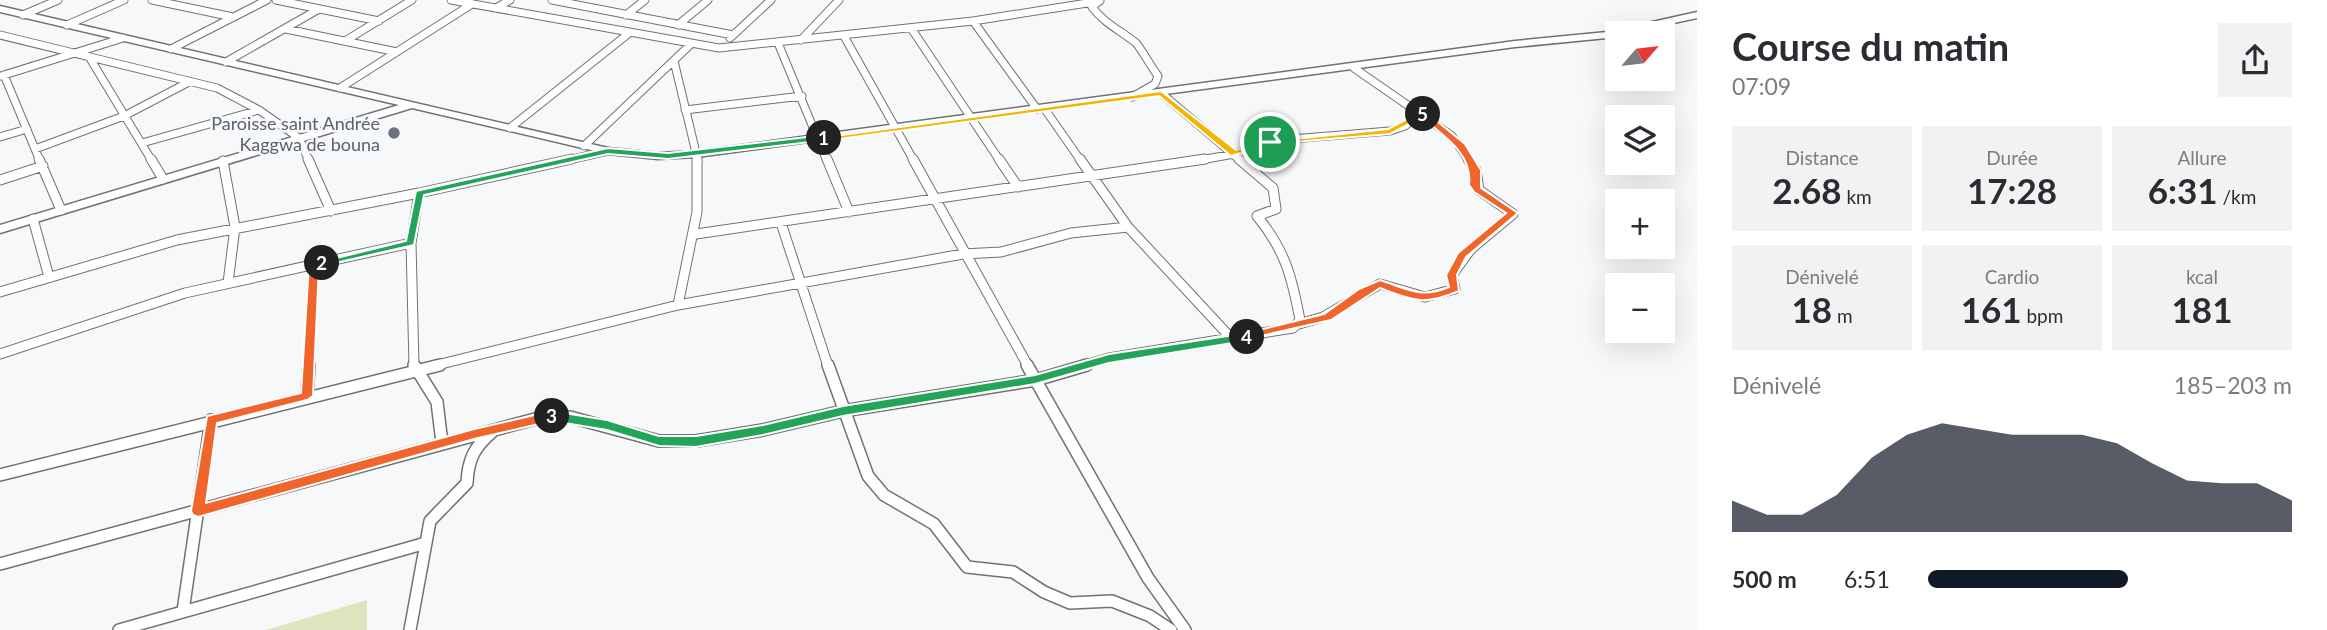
<!DOCTYPE html>
<html lang="fr">
<meta charset="utf-8">
<style>
body{margin:0;font-family:Lato,sans-serif;background:#f2f2f3;color:#2b2b33;height:100vh;display:flex;flex-direction:column;font-size:26px;white-space:nowrap}
*{box-sizing:border-box;margin:0}
p{font-size:23px;color:#7c7c81}
.icon{flex:none;width:38px;height:38px;fill:none;stroke:currentColor;stroke-width:2;stroke-linecap:round;stroke-linejoin:round}
.map{position:relative;flex:1;overflow:hidden}
.panel{display:flex;flex-direction:column;background:#fff;width:630px}
.panel>*{flex:none}
.needle{width:46px;rotate:62deg}
.controls{position:absolute;left:1605px;top:21px;display:grid;gap:14px}
.controls a{display:grid;place-items:center;width:70px;height:70px;border-radius:0px;background:#fff;box-shadow:0 7px 28px #0002;font-size:35px}
.pin{position:absolute;display:grid;place-items:center;width:60px;height:60px;color:#fff;margin:-30px;border:4px solid #fff;border-radius:50%;box-shadow:0 2px 7px #0007}
.km{position:absolute;width:35px;height:35px;margin:-18px;border-radius:50%;background:#222;color:#fff;font-size:19px;line-height:35px;text-align:center}
.round{display:grid;place-items:center;flex:none;width:74px;height:74px;border-radius:0px;background:#f2f2f3}
.headline{display:flex;align-items:center;justify-content:space-between;height:119px;padding:0 35px}
h1{font-size:38px;font-weight:700;line-height:52px}
.figures{display:grid;grid-template-columns:repeat(3,1fr);gap:10px;height:119px;padding:7px 35px}
.figures div{display:grid;align-content:center;border-radius:0px;background:#f2f2f3;text-align:center}
.figures b{font-size:35px;font-weight:700}
.figures small{font-size:19px;font-weight:400}
.figures p{font-size:19px}
.chart{height:196px;padding:14px 35px}
.chart p{display:flex;justify-content:space-between}
.chart svg{width:100%;height:126px;margin-top:7px;fill:#111827;opacity:.7}
ul{padding:0 35px;list-style:none;font-size:23px}
li{display:grid;grid-template-columns:112px 84px 1fr;align-items:center;height:52px}
li i{height:18px;border-radius:9px;background:#111827}
main{display:flex;flex:1;min-height:0}
.map>svg:first-child{display:block}
</style>
<main>
<div class="map">
<svg width="1697" height="630" viewBox="0 0 1697 630">
<rect width="100%" height="100%" fill="#f7f8f9"/>
<path fill="#dde5be" d="M367 600V630H266Z"/>
<g fill="none" stroke-linecap="round" stroke-linejoin="round">
<g stroke="#717273" stroke-width="9">
<path id="street-far2" d="M152 0 233 17
M276 0 379 21
M451 0 719 48 973 21 1100 1
M552 0 733 35
M1098 2 1092 7C1105 24 1120 30 1136 43 1140 47 1152 68 1158 76L1155 84 1132 97
M496 8 510 0
M23 15 58 0
M626 15 645 0
M973 21 1037 109
M67 25 124 0
M678 25 708 0
M911 28 1000 161
M286 29 397 52
M0 35 217 88 259 110 299 138 309 161
M844 36 914 161
M730 38 771 0
M801 40 839 0
M345 41 412 0
M778 43 827 161
M171 49 267 0
M91 60 152 161
M674 61 698 161
M226 62 319 9
M1354 68 1452 136 1469 161
M4 75 40 161
M1 76 123 38
M340 88 472 4
M1161 93 1241 161
M1044 108 1081 161
M685 110 802 96
M510 128 628 34
M0 137 27 129
M142 143 259 110
M584 146 690 45
M35 149 124 116 187 83
M564 161 608 151
M1195 161 1234 154 1279 140 1390 131 1405 126 1421 113"/>
</g>
<g stroke="#717273" stroke-width="11">
<path id="street-far1" d="M39 159 61 210
M151 159 163 179
M308 159 331 211
M827 159 849 212
M913 159 1028 366
M999 159 1018 187
M1080 159 1128 227 1232 339
M223 161 235 227 228 283
M0 180 43 166
M33 219 49 277
M781 223 828 366
M696 234 1205 159
M0 292 177 240 419 193 572 159
M678 305 697 212V159
M1299 324 1323 317 1380 284 1425 297 1455 289 1452 275 1471 249 1513 214 1479 190 1476 170 1468 159
M0 354 185 293 411 243
M309 366 314 264
M414 366 411 243 419 193
M433 366 678 305 963 254 1001 252 1071 233 1128 227
M1081 366 1109 358 1293 328 1300 320C1292 277 1285 250 1257 216L1276 209 1273 188 1239 159"/>
</g>
<g stroke="#717273" stroke-width="14">
<path id="street" d="M414 365 437 402 442 443
M828 365 868 476 884 495 934 524 967 567 1013 572 1044 592 1070 603 1112 601 1150 616 1171 630
M1027 365 1148 578 1185 630
M307 396 309 365
M0 475 440 365
M0 564 535 419 570 417 659 441H696L763 430 843 411 1036 380 1087 365
M183 611 211 420
M119 630 426 543
M410 630 430 521 467 483C468 460 474 447 492 432"/>
</g>
<g stroke="#717273" stroke-width="3">
<path id="secondary" d="M0 6 608 148 658 153 697 151 1515 41 1607 32 1697 12V18L1628 33H1617V36L1607 38 1515 47 697 157 658 159 608 154 412 108 0 233V225L399 105 0 12Z"/>
</g>
<use href="#street-far2" stroke="#fff" stroke-width="7"/>
<use href="#street-far1" stroke="#fff" stroke-width="9"/>
<use href="#street" stroke="#fff" stroke-width="11"/>
<use href="#secondary" fill="#fff" fill-rule="evenodd"/>
</g>
<path fill="#f5b400" stroke="#fff" stroke-width="2" d="M1161 91 1236 150 1270 139 1274 142 1231 156 1159 96 824 141 820 138Z"/>
<path fill="#22a559" stroke="#fff" stroke-width="2" d="M824 135 827 140 668 159 608 154 424 195 414 245 322 266 316 263 406 241 416 191 608 148 668 153Z"/>
<path fill="#f0652b" stroke="#fff" stroke-width="2" d="M322 259 327 263 319 267 313 396 307 400 217 423 206 503 474 429 552 411 559 416 552 421 474 439 198 517 193 515 191 511 207 416 301 393 309 264Z"/>
<path fill="#22a559" stroke="#fff" stroke-width="2" d="M1247 333 1251 334V340L1109 363 1035 384 843 416 763 435 696 447 659 446 607 430 552 421 546 416 552 411 607 420 659 436H696L763 425 843 406 1035 375 1109 354Z"/>
<path fill="#f0652b" stroke="#fff" stroke-width="2" d="M1420 112H1426L1465 144 1481 170V188L1518 213 1466 257 1457 275 1459 291C1424 306 1415 301 1380 288L1331 320 1243 340V334L1324 314 1359 289 1380 280C1408 289 1420 299 1449 287L1446 275 1458 253 1506 213 1474 192 1469 185C1473 153 1442 135 1420 116Z"/>
<path fill="#f5b400" stroke="#fff" stroke-width="2" d="M1420 112 1428 114 1390 134 1270 144 1265 142 1388 129Z"/>
<circle fill="#6b7280" stroke="#f7f8f9" stroke-width="2.5" cx="394" cy="133" r="7"/>
<g text-anchor="middle" dominant-baseline="central" stroke-width="5" stroke-linejoin="round" paint-order="stroke">
<g font-size="18" fill="#5b616d" stroke="#f7f8f9" text-anchor="end">
<text x="380" y="123">Paroisse saint Andrée<tspan x="380" dy="21">Kaggwa de bouna</tspan></text>
</g>
</g>
</svg>
<div class="controls">
<a><svg class="needle" viewBox="-14 -14 28 28"><path d="M0-13l5 13h-10z" fill="#e53935"/><path d="M0 13l5-13h-10z" fill="#7c7c81"/></svg></a>
<a><svg class="icon" aria-label="layers" viewBox="0 0 24 24"><path d="M12 4l9 5-9 5-9-5zM3 14l9 5 9-5"/></svg></a>
<a>+</a>
<a>−</a>
</div>
<div class="pin" style="left:1270px;top:142px;background:#1e9e55"><svg class="icon" aria-label="arrive" viewBox="0 0 24 24"><path d="M6 21V4h12l-3 4 3 4H6"/></svg></div>
<b class="km" style="left:824px;top:138px">1</b>
<b class="km" style="left:322px;top:263px">2</b>
<b class="km" style="left:552px;top:416px">3</b>
<b class="km" style="left:1247px;top:337px">4</b>
<b class="km" style="left:1423px;top:114px">5</b>
</div>
<section class="panel">
<div class="headline"><div><h1>Course du matin</h1><p>07:09</p></div><a class="round"><svg class="icon" aria-label="share" viewBox="0 0 24 24"><path d="M12 15V3M7 8l5-5 5 5M5 13v7h14v-7"/></svg></a></div>
<div class="figures">
<div><p>Distance</p><b>2.68<small> km</small></b></div>
<div><p>Durée</p><b>17:28</b></div>
<div><p>Allure</p><b>6:31<small> /km</small></b></div>
</div>
<div class="figures">
<div><p>Dénivelé</p><b>18<small> m</small></b></div>
<div><p>Cardio</p><b>161<small> bpm</small></b></div>
<div><p>kcal</p><b>181</b></div>
</div>
<div class="chart"><p><span>Dénivelé</span>185–203 m</p>
<svg viewBox="0 0 160 44" preserveAspectRatio="none"><path d="M0 44V33L10 38L20 38L30 31L40 18L50 10L60 6L70 8L80 10L90 10L100 10L110 13L120 20L130 26L140 27L150 27L160 33V44z"/></svg>
</div>
<ul>
<li><b>500 m</b>6:51<i style="width:55%"></i></li>
</ul>
</section>
</main>
